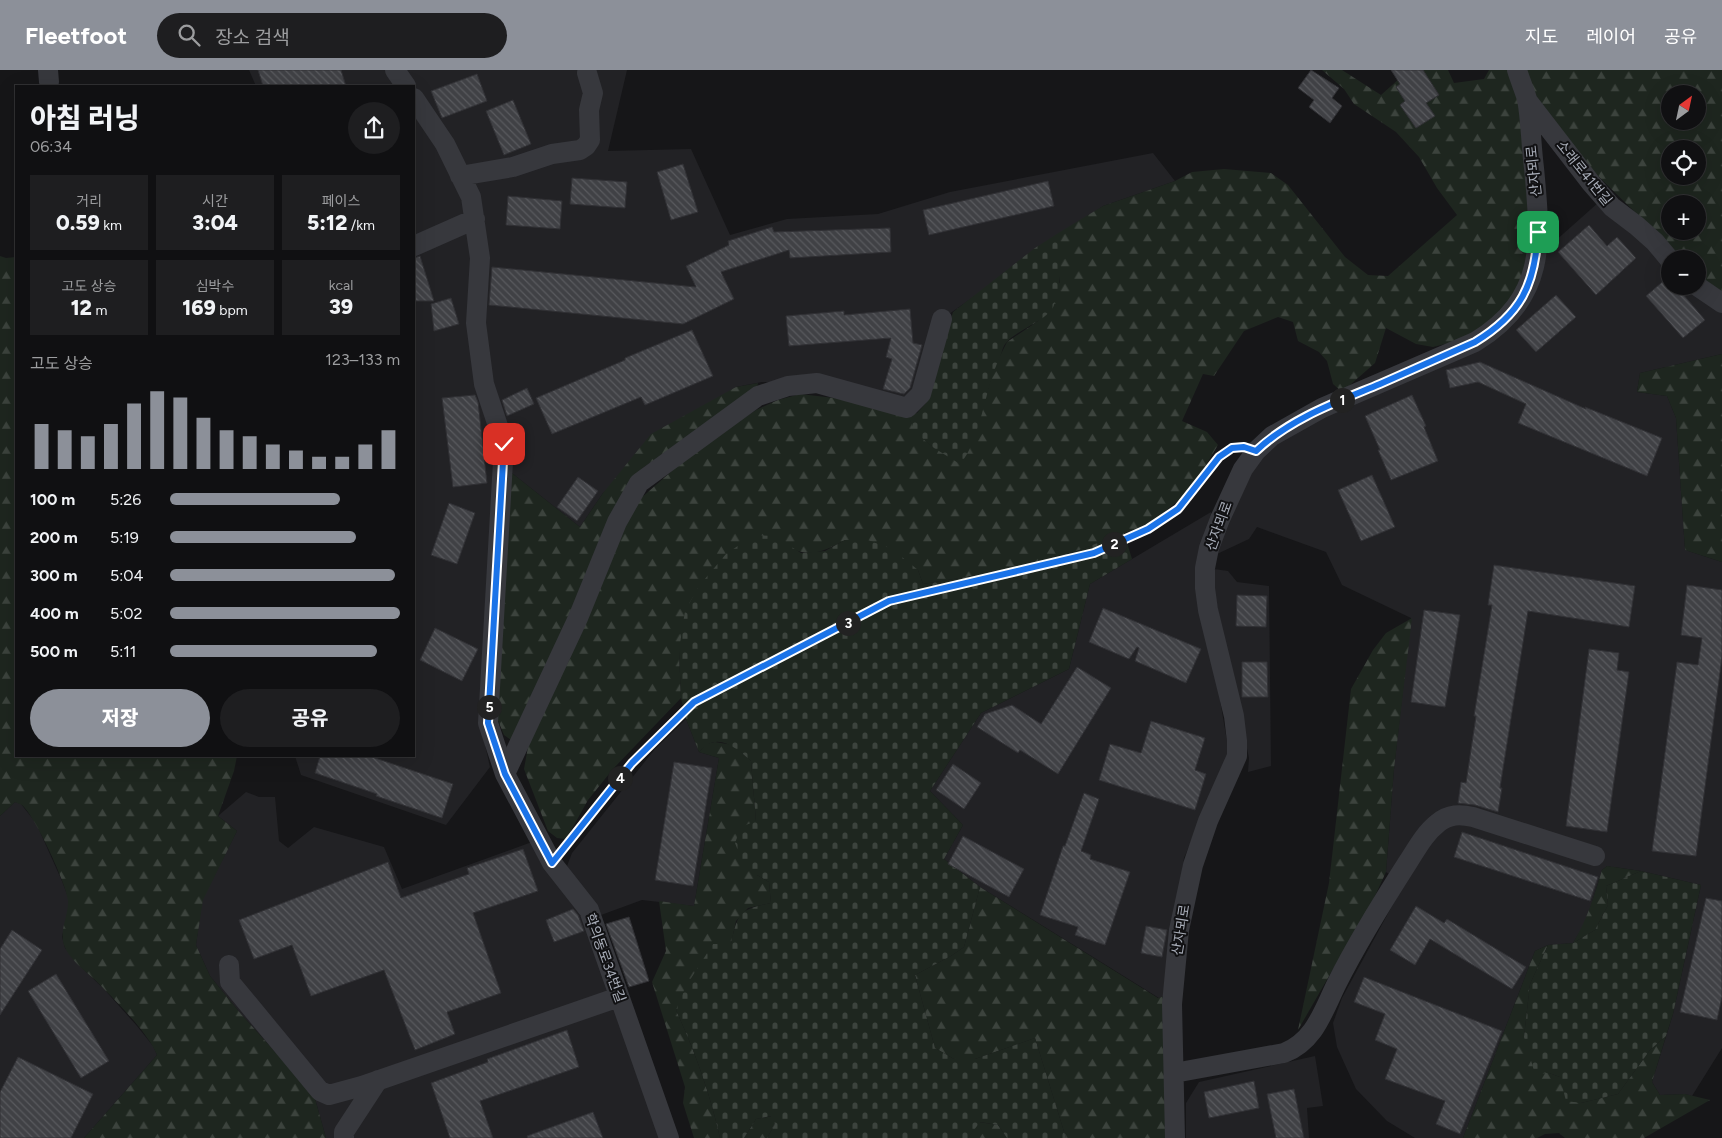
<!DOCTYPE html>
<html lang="ko">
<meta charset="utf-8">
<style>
body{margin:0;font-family:Figtree,"Noto Sans KR",sans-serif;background:#1e1e20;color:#f1f3f6;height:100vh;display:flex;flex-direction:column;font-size:19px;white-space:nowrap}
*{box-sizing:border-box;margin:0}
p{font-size:16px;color:#9c9d9f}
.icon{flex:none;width:28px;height:28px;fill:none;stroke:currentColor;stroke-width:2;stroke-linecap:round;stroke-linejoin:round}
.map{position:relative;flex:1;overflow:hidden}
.side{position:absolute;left:15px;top:15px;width:400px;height:672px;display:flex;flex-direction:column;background:#101012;border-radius:0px;box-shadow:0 5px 20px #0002,0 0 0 1px #303032}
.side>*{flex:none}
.needle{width:32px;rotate:33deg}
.buttons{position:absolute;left:1661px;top:15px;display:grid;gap:10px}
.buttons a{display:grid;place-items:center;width:45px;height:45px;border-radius:50%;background:#101012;box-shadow:0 5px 20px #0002,0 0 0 1px #303032;font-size:25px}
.pin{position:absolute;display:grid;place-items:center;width:42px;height:42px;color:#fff;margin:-21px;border-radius:10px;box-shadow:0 2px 8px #0006}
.km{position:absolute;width:25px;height:25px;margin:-12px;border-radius:50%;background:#222;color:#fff;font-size:14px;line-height:25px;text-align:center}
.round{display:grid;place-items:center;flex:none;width:52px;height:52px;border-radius:26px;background:#1e1e20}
.overview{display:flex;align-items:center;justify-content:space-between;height:85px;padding:0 15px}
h1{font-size:28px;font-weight:800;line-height:38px}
.figures{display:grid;grid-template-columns:repeat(3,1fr);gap:8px;height:85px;padding:5px 15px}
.figures div{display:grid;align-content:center;border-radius:0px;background:#1e1e20;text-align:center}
.figures b{font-size:21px;font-weight:800}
.figures small{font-size:14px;font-weight:400}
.figures p{font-size:14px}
.chart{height:140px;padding:10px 15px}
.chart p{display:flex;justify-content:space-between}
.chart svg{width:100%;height:90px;margin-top:5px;stroke:#8c9099;stroke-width:6}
.primary-button{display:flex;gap:10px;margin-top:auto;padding:10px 15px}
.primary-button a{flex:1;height:58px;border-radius:30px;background:#8c9099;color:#fff;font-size:20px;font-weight:800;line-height:58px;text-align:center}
.primary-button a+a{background:#1e1e20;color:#f1f3f6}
ul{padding:0 15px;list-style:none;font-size:16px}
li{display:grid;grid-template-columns:80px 60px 1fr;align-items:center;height:38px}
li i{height:12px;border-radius:6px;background:#8c9099}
header{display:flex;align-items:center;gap:30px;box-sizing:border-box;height:70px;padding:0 25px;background:#8c9099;color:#fff}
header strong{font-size:24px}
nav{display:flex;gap:28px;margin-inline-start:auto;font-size:18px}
.search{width:350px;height:45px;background:#1e1e20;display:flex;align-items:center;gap:12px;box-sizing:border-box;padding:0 18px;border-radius:28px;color:#9c9d9f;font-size:19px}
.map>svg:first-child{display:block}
</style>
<header>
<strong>Fleetfoot</strong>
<div class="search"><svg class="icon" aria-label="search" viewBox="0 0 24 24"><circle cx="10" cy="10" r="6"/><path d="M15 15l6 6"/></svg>장소 검색</div>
<nav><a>지도</a><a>레이어</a><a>공유</a></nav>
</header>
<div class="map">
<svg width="1722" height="1068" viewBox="0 0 1722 1068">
<defs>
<pattern id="forest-firs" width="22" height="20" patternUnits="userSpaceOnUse" patternTransform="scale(1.25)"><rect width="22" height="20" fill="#1e261f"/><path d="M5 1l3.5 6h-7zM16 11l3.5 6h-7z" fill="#3c433d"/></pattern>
<pattern id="cemetery-stones" width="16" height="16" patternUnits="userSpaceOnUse" patternTransform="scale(1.25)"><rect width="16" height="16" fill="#1e261f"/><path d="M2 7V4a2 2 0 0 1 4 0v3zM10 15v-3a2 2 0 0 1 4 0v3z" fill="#3c433d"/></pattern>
<pattern id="building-back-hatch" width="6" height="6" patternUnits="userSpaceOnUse" patternTransform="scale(1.25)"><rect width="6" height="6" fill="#404145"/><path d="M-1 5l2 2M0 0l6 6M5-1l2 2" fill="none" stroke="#595a5e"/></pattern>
</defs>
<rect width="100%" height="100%" fill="#161618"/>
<path fill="#222225" d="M249 0H627L608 81 691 79 730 165 787 149 878 144 950 122 1153 83 1175 111 1103 136 942 249 907 338 817 313 762 312 736 317 603 423 580 457 503 396 481 657 490 697 446 755 301 705 295 686H414V16H256Z
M1599 132 1670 196V216H1692L1722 237V284L1640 303 1637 322 1667 326 1676 348 1685 480 1722 492V978L1692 1026 1685 1024 1660 1025 1652 1012 1673 944 1701 815 1641 801 1607 796 1602 800 1589 842 1584 855 1573 873 1548 875 1535 881 1463 1068H1415L1387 1051 1356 1019 1337 977 1333 953 1342 928 1404 814 1386 802 1394 699 1411 548 1342 515 1326 482 1257 457 1249 469 1217 484 1226 454 1262 383 1280 367 1493 268 1545 180Z
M1211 442 1213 448 1204 471 1219 624 1228 677 1227 688 1184 788 1164 926 1159 928 980 817 944 789 963 755 930 721 981 643 1069 599 1090 514Z
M1214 499 1228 501 1237 512 1269 516 1271 696 1248 702 1249 688 1215 526Z
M686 649 699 682 719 688 694 836 642 830 601 845 567 796 572 783 655 679Z
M246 722 259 727H275L279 771 288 778 314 757 384 777 402 819 532 772 580 839 662 1068H326L314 1025 241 944 210 906 196 875 202 830 237 761 218 746Z
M15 732 21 734 36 753 62 811 68 827V840L62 867 65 878 82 898 104 919 137 956 153 976 157 985 84 1068H0V746Z
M1315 986 1323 1036 1307 1038 1309 1068H1186V1033L1199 1012Z"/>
<path fill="url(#forest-firs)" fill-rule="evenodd" d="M1322 0H1342L1381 25 1409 0H1448L1454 13 1484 9 1489 0H1510L1518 24 1533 146 1526 203 1512 232 1484 259 1449 273 1433 277 1416 274 1386 258 1375 293 1342 322 1333 314 1327 291 1319 282 1298 271 1293 252 1278 247 1244 261 1214 306 1203 304 1182 351 1207 362 1218 375 1203 400 1178 431 1149 454 1074 482 990 503 923 514 918 500 845 470C829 479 811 488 793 479L679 580 681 628 613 699 588 730 569 764 565 769 557 768 548 761 524 699 530 666 624 453 640 429 698 378 756 340 778 330 800 324 843 329 907 344 917 363 934 378 977 359 994 298 1007 272 1038 251 1060 212V162L1103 136 1175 111 1192 102 1224 99 1271 103 1288 115 1345 187 1368 205 1388 206 1457 145 1437 118 1419 87 1396 62 1354 34 1344 19Z
M1526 0H1722V221L1706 211 1698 203V189H1683L1597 105 1535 31ZM1670 24H1698V51H1670ZM1670 79H1698V106H1670ZM1670 134H1698V161H1670Z
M0 186 6 188 16 187V686H237L234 701 218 746 237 761 203 830 196 875 210 906 241 944 314 1025 326 1068H84L157 985C148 962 112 927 94 909 84 900 68 888 64 875 59 860 69 845 68 830 66 813 35 746 22 735 20 734 17 733 15 732L0 746Z
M1722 284V492L1685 480 1676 348 1667 326 1637 322 1640 303Z
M758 313 756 321 644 397 514 672 504 665 497 648 508 400 580 457 603 423 651 364 736 317Z
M1412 548 1394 699 1386 802 1374 828 1298 960 1329 813 1351 619 1373 580 1386 563Z
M715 672 733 675 751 691 756 752 757 805 769 812 771 833 748 838 736 851 731 874 676 940C695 982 710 1023 720 1068H694L683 1033 685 1017 652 912 666 881 659 831 694 836 719 688 699 682 706 674Z
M1607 796 1641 801 1606 816 1608 835 1595 860 1573 873C1587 850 1594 826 1602 800Z
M980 817 1158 928 1164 926 1167 1068H1066L1035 968 975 989H954L935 978 915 905 951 886 964 877Z
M1548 875 1530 914 1524 967 1549 1003 1560 1007 1581 1033 1618 1024 1650 980 1666 966 1652 1012 1660 1025 1685 1024 1710 1030 1644 1068H1565L1559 1063 1545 1064 1537 1068H1463L1535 881Z
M772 1046 775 1054 767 1068H744L756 1049Z
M979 1052 998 1055 1007 1068H968Z"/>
<path fill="url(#cemetery-stones)" d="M1060 162C1060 186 1063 212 1054 235 1049 250 1016 260 1006 273 1003 276 1002 282 1000 287 985 316 981 371 960 394L934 378 916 363 907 344 917 343 926 333 953 242 1035 178Z
M1124 463 1132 489 1090 514 1069 599 981 643 930 721 963 755 944 789 980 817 964 877 951 886 915 905 935 978 954 989H975L1035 968 1066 1068H1007L998 1055 980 1052 968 1068H767L775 1054 771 1046 756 1049 744 1068H720C710 1023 695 982 676 940L686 916 713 874H731C738 842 739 840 771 833L769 812 757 805 741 788 735 773 741 757 756 751 751 691C735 677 717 661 699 682L686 649 681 628 679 580 685 541 699 516 726 484 754 465 774 466 801 483 825 481 845 470 865 469 892 479 918 500 923 514 990 503 1074 482Z
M1641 801 1701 815 1673 944 1666 966 1650 980 1618 1024 1581 1033 1566 1031 1560 1007 1549 1003 1535 1004 1524 967 1530 914 1548 875 1573 873 1595 860 1608 835 1606 816Z"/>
<path fill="url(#building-back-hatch)" stroke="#303034" d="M258 0H341L346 16H263Z
M1311 0 1339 18 1332 28 1342 36 1330 53 1309 37 1314 30 1298 18Z
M1391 0H1423L1439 25 1426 33 1435 46 1416 58 1400 35 1405 31 1396 17 1400 14Z
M477 4 487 31 442 48 431 21Z
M513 30 531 74 504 85 486 41Z
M683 94 698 142 671 150 657 102Z
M572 108 627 112 625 138 570 134Z
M1048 111 1054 136 929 165 923 140Z
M508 126 562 131 560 159 506 155Z
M1589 155 1607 176 1617 167 1636 188 1596 225 1558 182Z
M772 157 774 162 890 158 891 182 790 188 789 180 721 202 734 229 683 254 489 235 492 197 696 217 686 196 729 175 728 171Z
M420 186 434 231H414V188Z
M1668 207 1670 209V216H1676L1705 250 1683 268 1646 226Z
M1556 225 1576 247 1536 282 1516 260Z
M451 228 459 254 434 261 431 234Z
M910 239 913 273 922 275 910 318 904 324 883 319 892 289 886 287 891 268 789 276 786 246 844 241V245Z
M692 260 713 306 645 335 641 327 552 364 536 328 625 290V288Z
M1480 292 1586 339 1585 337 1662 368 1647 406 1518 353 1526 334 1478 312 1450 318 1446 300Z
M527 318 534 334 507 346 502 330Z
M475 325 478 332 487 413 453 417 442 328Z
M1412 325 1426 356 1424 357 1438 391 1391 410 1378 380H1380L1365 346Z
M1372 405 1395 457 1361 471 1338 420Z
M578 407 598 421 577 451 557 437Z
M449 433 475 443 457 494 431 485Z
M1494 495 1635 516 1629 557 1528 541 1500 718H1502L1498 742 1475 735 1458 733 1461 712 1466 713 1476 646H1474L1492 535H1488Z
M1687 515 1722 520V587L1696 786 1652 781 1677 592 1698 595 1702 568 1681 565Z
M1237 525 1267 526 1266 557 1236 556Z
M1103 538 1201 579 1186 613 1135 591 1139 578 1137 577 1129 589 1089 572Z
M1424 540 1460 545 1445 637 1411 632Z
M435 558 478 579 462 611 420 590Z
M1589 579 1619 583 1617 600 1629 602 1607 762 1566 756Z
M1242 592H1267L1268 627H1242Z
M1077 597 1111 618 1058 704 1020 680 1018 683 977 657 985 644 1012 635 1041 654Z
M1151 651 1205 668 1195 700 1206 704 1195 740 1099 710 1110 674 1141 683Z
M320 686H369L453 714 442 748 376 726 377 724 315 703Z
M674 692 712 698 693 816 655 810Z
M953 694 981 713 964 739 936 720Z
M1084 723 1099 729 1081 781 1091 785 1090 789 1130 802 1105 875 1075 865 1078 857 1040 845 1063 776H1065Z
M1462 762 1598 807 1590 831 1454 787Z
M963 766 1024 799 1009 827 948 794Z
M523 779 538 821 473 843 501 923 447 942 455 964 415 980 384 900 311 926 292 875 254 889 239 850 388 792 401 828 469 804 467 798Z
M1706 828 1722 831V927L1717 950 1680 942Z
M1416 836 1444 853 1447 849 1526 897 1512 919 1430 869 1415 895 1390 880Z
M573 839 578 845 584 861 554 872 546 850Z
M629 847 649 911 629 917 606 854Z
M1146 856 1167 860 1162 887 1141 883Z
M12 860 42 880 0 945V879Z
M56 904 109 991 81 1008 28 921Z
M1364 907 1502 961 1460 1064 1436 1054 1445 1031 1385 1009 1397 979 1375 970 1385 944 1354 932Z
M567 960 579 997 480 1031 493 1068H450L431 1013 488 992 487 989Z
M18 987 93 1024 71 1068H0V1022Z
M1254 1011 1259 1038 1209 1048 1204 1022Z
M1294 1019 1304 1068H1276L1267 1024Z
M593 1042 603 1068H528L527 1066Z"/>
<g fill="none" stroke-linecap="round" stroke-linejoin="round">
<path stroke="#3d3f44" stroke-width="3" stroke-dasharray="2.5 4" stroke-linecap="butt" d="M565 777 632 693 694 632 889 531 1094 483 1148 459 1178 439 1219 387 1234 378"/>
<path stroke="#37383d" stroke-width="20" d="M48 0 49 12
M395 0 406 16
M414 28 445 74 471 127 480 188 476 253 484 314 504 374 488 653 505 704 552 793 589 840 669 1068
M1527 30 1591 113 1612 137 1637 156 1655 172 1670 190
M460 106 513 97 552 84 580 80 586 76 590 70 589 40 593 23 587 3
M414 176 475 149
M1697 216 1722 233
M505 704 578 548 617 452 639 413 758 326 788 316 817 313 907 338 921 324 942 249
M229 895 230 912 320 1021 329 1025 362 1016 619 927
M1174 1003 1284 983C1315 971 1323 941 1337 913 1358 871 1383 831 1408 792 1417 778 1425 763 1438 753 1449 744 1460 744 1473 747L1595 786
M344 1068V1062L378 1010
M1175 1068 1172 934 1179 860 1193 795 1208 751 1237 686V671L1234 646 1208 540 1205 518V498L1209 478 1220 449 1243 399 1256 381 1272 366 1322 338 1475 272C1547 228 1541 172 1534 98 1531 75 1531 51 1527 29 1524 19 1520 10 1517 0"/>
</g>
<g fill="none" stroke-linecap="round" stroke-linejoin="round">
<g stroke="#fff" stroke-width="10">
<path id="route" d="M504 374 488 653 505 704 552 793 632 693 694 632 889 531 1094 483 1148 459 1178 439 1219 387 1232 378 1244 377 1256 381C1291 348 1337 332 1380 314 1412 300 1443 286 1475 272 1521 244 1535 215 1538 162"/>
</g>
<use href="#route" stroke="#1a73e8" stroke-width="6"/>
</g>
<g text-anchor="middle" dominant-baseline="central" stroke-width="4" stroke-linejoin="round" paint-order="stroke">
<g font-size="14" fill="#a8adb8" stroke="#111113">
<text transform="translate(1534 101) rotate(-96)">산자뫼로</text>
<text transform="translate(1584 103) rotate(51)">소래로41번길</text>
<text transform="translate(1219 456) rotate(-70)">산자뫼로</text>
<text transform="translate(1181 860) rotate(-81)">산자뫼로</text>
<text transform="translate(605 888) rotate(70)">학의동로34번길</text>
</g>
</g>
</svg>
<div class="buttons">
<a><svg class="needle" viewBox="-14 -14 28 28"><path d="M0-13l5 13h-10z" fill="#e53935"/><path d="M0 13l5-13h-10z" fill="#9c9d9f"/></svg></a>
<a><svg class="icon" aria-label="locate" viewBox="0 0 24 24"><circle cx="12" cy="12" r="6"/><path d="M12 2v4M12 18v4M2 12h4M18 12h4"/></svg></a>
<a>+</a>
<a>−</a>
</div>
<div class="pin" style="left:1538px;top:162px;background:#1e9e55"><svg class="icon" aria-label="arrive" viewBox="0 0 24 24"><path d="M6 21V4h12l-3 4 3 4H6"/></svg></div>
<div class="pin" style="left:504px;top:374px;background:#d93025"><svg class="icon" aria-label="check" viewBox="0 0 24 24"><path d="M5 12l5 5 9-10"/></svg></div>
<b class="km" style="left:1342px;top:330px">1</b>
<b class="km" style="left:1114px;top:474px">2</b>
<b class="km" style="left:848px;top:553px">3</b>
<b class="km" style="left:620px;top:708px">4</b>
<b class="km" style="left:489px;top:637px">5</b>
<section class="side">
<div class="overview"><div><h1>아침 러닝</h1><p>06:34</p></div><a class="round"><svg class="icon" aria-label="share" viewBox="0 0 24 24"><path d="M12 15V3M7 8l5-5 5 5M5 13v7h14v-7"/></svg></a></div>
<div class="figures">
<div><p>거리</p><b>0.59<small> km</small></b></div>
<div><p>시간</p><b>3:04</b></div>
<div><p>페이스</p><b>5:12<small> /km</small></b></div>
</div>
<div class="figures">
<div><p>고도 상승</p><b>12<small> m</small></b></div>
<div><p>심박수</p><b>169<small> bpm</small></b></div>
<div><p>kcal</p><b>39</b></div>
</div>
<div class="chart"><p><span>고도 상승</span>123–133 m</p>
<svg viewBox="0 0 160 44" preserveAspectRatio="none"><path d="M5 44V22M15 44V25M25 44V28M35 44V22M45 44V12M55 44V6M65 44V9M75 44V19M85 44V25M95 44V28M105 44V32M115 44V35M125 44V38M135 44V38M145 44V32M155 44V25"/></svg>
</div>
<ul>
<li><b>100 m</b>5:26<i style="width:74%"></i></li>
<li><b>200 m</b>5:19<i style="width:81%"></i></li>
<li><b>300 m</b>5:04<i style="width:98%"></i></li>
<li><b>400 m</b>5:02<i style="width:100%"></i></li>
<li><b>500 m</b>5:11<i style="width:90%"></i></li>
</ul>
<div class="primary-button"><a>저장</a><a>공유</a></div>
</section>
</div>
